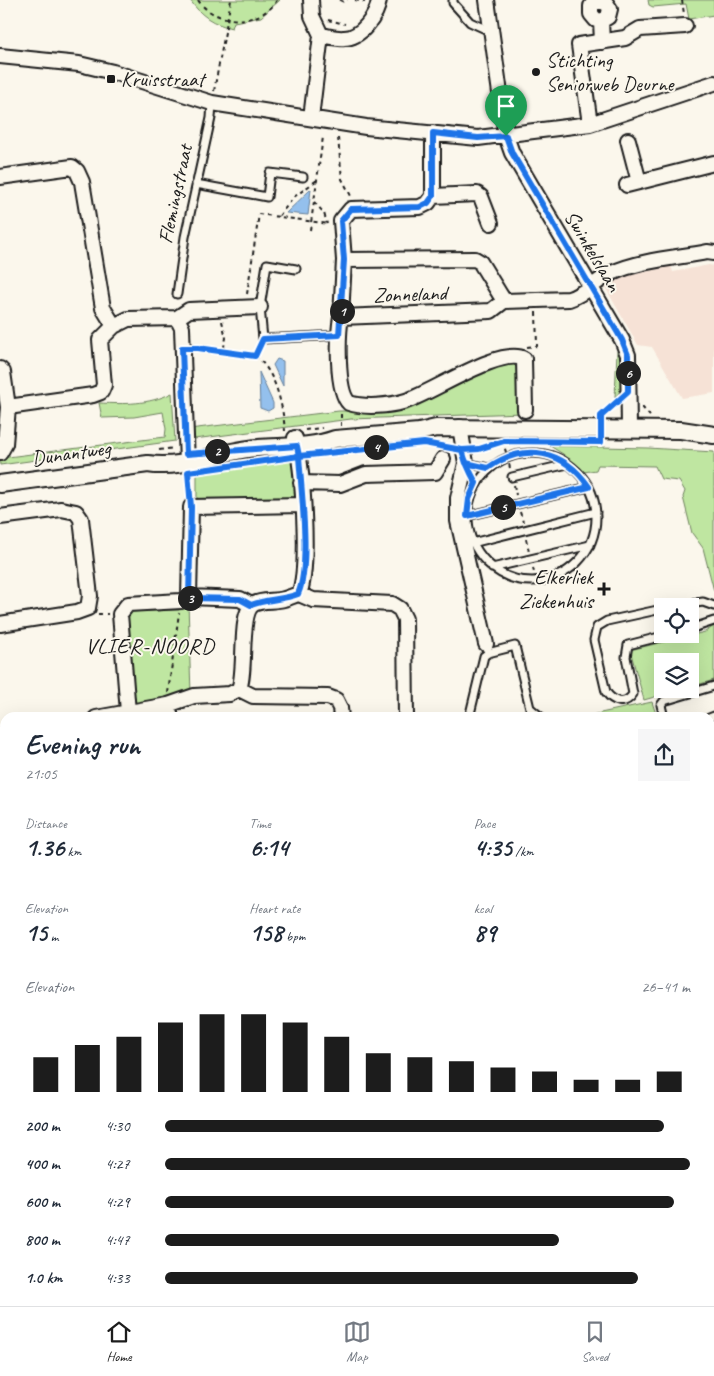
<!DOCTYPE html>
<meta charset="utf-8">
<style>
body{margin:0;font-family:Caveat,sans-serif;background:#f6f6f7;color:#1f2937;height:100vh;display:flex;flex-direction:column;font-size:19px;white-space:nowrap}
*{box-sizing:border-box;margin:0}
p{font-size:16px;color:#747a83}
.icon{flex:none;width:28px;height:28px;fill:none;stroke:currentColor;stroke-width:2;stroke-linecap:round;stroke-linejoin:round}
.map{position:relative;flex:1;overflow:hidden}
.side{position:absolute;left:0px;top:712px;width:715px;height:594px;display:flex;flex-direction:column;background:#fff;border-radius:15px 15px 0 0;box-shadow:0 5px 20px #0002}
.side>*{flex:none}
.tools{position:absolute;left:654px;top:598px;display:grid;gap:10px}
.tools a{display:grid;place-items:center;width:45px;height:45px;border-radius:0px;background:#fff;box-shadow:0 5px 20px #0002;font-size:25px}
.pin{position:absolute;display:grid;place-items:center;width:42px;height:42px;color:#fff;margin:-51px -21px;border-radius:50% 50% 50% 0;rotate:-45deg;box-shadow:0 0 5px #0007}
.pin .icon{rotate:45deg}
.km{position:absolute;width:25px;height:25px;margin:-12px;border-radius:50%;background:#222;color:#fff;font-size:14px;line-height:25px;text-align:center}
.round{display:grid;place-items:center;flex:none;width:52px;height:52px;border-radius:0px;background:#f6f6f7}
.overview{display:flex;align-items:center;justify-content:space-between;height:85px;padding:0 25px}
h1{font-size:28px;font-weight:700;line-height:38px}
.stats{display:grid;grid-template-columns:repeat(3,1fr);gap:8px;height:85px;padding:5px 25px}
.stats div{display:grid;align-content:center}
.stats b{font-size:25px;font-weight:700}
.stats small{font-size:14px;font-weight:400}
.stats p{font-size:14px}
.chart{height:140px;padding:10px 25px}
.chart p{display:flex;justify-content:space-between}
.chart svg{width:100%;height:90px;margin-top:5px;stroke:#1c1c1c;stroke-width:6}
ul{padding:0 25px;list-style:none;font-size:16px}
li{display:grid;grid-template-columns:80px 60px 1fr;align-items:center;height:38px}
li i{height:12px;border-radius:6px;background:#1c1c1c}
.tabs{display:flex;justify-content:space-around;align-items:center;height:70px;border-top:1px solid #e0e1e3;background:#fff;font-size:14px;color:#747a83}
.tabs a{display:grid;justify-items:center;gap:2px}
.tabs .active{color:#1c1c1c}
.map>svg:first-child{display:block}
</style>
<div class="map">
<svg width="714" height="1306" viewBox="0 0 714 1306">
<rect width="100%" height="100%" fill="#fbf7ec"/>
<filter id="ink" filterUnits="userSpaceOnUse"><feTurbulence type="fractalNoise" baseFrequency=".02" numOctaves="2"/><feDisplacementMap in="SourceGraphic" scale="10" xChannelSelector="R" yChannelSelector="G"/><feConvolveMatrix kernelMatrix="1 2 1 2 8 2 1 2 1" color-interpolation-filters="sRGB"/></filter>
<g filter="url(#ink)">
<path fill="#f6e2d6" d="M709 265 714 266V393L682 398 652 347 638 345 605 287 624 276 671 266 673 272Z"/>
<path fill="#bfe6a1" stroke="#6e815e" d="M190 0H280L261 17 234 22 232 28C213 24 201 16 190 0Z
M648 0H714V15L689 19 686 4 653 7 649 5Z
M617 351 620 352C625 365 626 388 615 397Z
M502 362 512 363 521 372 523 413 351 419 194 439 191 436 189 429 339 411H367Z
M172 393 175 441 0 465V458L165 437 166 429 163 412 134 417 102 418 99 403C125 404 148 405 172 393Z
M550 446 648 448 714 452V591L703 548 692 533 683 497 685 491 679 481 661 479 655 466 598 465 596 470 584 472 563 454Z
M294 460 295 498 197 501V473Z
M188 603 191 694 135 707 123 617 126 612 179 610Z
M714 626V680L690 687V661H662V689H682L644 700 630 650 705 632Z
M652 702 657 717H582Z
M714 720V762L710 763V721Z
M710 843H714V978H710Z
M710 1174H714V1306H687L686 1301H710Z"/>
<path fill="#94c0ed" stroke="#647e99" d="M311 189 308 215 286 213Z
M277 359 283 361V386L273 365Z
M259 372 273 403V408L268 411 260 408Z"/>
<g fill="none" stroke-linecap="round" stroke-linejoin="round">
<g stroke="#1c1c1c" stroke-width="11">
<path id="service" d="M453 0V3L470 22 492 32
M196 184 267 197 270 173 303 177
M296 269 267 264 260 307 263 339 339 335
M177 294 185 237 211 118 212 103
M468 517a64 64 0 1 1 128 0a64 64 0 1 1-128 0Z
M466 463 489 468
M512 477 568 464
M467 516 589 487
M472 543 596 512
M492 568 590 545
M675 606 703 602 714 606
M662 609 607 621 597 627 594 640 606 692C613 702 625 706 633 694L626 657 628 645 671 634
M690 629 714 621
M486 644 488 653 515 646 530 708 542 718
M469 718 484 656 488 653
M664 718 661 705 664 701 714 686
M709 718 714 716"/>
</g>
<g stroke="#1c1c1c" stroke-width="18">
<path id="minor" d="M311 0 312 16 321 35 311 118
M487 0 506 136 512 153 622 340 628 355 629 429
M601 21 596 20 591 14V6L596 1 606 3 610 9 608 17 601 21 602 42
M321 35C328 36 337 39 344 38 361 38 377 16 379 0
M0 56 79 64 113 72 212 103 366 127 478 138 590 124 714 83
M590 124 579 45 625 38 640 29 685 26
M433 133V196L428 203 420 207 351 209 341 221 344 260 475 259 480 262 504 301
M628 140 639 182
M0 177 72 167 77 171 82 182 103 308 114 326
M627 185 714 163
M433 196 477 194 481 197 491 223
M344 260 341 317 491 311 504 301 569 299C585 294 597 280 612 273 641 260 676 258 707 252L714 253
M341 317C338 334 336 391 349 403 365 408 389 406 406 401 432 393 501 346 524 359L525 410
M177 318 182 328 187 463
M0 369 3 372 8 407
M460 427 466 463 458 498V521L486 644
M0 453 5 444 8 407 93 395 101 392 104 385 100 340 114 326 128 319 177 318 189 310 260 307
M301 483 340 484 366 474 435 472 443 459
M0 517 61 509 76 512 81 519 90 596 88 608 77 612 0 624
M299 594 313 600 392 604 400 609 405 619 406 718
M189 597 240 599 251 605
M239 689 253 696 328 697 336 700 340 708 341 718
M168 705 171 718
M128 712 120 614 128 604 181 601 189 597 191 507 303 505
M96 718 168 705 194 696 230 694 239 689C247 670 238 612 254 604 263 599 274 602 284 599 289 598 294 595 299 594 310 568 303 467 295 438
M0 737 5 735
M0 848 5 847"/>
</g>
<g stroke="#1c1c1c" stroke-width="20">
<path id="tertiary" d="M0 484 148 464C186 470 220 450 258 448 284 446 310 448 335 439L419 432 436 428 681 430 714 435"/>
</g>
<g stroke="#1c1c1c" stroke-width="25">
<path id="primary" d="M710 794 714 793
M710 825H714
M0 969H5"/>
</g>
<path stroke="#1c1c1c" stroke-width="2" stroke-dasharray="4 4" stroke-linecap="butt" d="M198 0C214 25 261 27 277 0
M340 0 344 2 347 0
M355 0 365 2
M682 0 684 14
M328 20 345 24
M214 91 231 0
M338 138 342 179 351 196
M314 202 324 213 327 224
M279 216 294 197 317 180
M310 230 323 137
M247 294 259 214 329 224
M222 321 226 338 223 351
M527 347 537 346 536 312
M195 348 255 356 260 346
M255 356C276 371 283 407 285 431
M642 407 650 416
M602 415 615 403
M341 426V413
M305 430 322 428
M503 441 510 468
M432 444 444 446
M476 449 498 443
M159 450 174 448
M188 475 190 495
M514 485 516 495
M520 512 523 522
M526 539 529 551
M533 568 536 582
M98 614H108
M168 693 179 613
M0 952 5 951"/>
<use href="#service" stroke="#fbf7ec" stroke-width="7"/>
<use href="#minor" stroke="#fbf7ec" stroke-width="14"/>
<use href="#tertiary" stroke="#fbf7ec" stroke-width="16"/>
<use href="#primary" stroke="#fbf7ec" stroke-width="21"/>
</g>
</g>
<g fill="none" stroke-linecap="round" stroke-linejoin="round" filter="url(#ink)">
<g stroke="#fff" stroke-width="10">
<path id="route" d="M506 136 478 138 433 133V196L428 203 420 207 351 209 341 221 344 260 339 335 263 339 255 356 198 348H182L186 454 297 446 299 456 188 472 191 507 189 598 240 599 251 605C266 599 283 600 298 594 311 565 301 489 299 456L424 443 462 450 466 463 488 468C525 442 564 450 589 487L467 516 469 499 476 483C470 472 465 462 462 450L479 449 504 441 601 442V416L628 392V355L622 340 512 153 506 136"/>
</g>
<use href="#route" stroke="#1a73e8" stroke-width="6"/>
</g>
<g fill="#1c1c1c" stroke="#fbf7ec" stroke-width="2">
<circle cx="536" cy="72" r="5"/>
<rect x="106" y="74" width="10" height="10" rx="2.5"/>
<path d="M601.5 581.5h5v5h5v5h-5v5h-5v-5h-5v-5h5z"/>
</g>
<g text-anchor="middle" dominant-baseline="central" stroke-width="4" stroke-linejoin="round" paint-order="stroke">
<g font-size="21" fill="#1c1c1c" stroke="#fbf7ec" text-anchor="start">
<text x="546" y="60">Stichting<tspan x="546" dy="24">Seniorweb Deurne</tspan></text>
<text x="121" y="79">Kruisstraat</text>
<text x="593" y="577" text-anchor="end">Elkerliek<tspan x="593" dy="24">Ziekenhuis</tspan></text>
</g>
<g font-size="21" fill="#1c1c1c" stroke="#fbf7ec">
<text transform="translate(175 194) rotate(-78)">Flemingstraat</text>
<text transform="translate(593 251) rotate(59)">Swinkelslaan</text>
<text transform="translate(410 294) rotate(-2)">Zonneland</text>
<text transform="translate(71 453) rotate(-8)">Dunantweg</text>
</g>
<g font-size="22" letter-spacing="1" fill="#1c1c1c" stroke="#fbf7ec">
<text x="150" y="646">VLIER-NOORD</text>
</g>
</g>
</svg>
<div class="tools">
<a><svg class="icon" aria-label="locate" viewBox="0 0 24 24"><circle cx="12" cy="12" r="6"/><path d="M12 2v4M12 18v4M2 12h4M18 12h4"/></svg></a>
<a><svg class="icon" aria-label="layers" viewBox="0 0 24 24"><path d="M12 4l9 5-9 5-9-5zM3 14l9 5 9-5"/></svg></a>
</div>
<div class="pin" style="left:506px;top:136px;background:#1e9e55"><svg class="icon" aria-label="arrive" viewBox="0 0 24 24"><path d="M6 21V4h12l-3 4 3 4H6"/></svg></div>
<b class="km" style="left:342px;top:311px">1</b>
<b class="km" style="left:217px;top:451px">2</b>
<b class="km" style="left:190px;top:598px">3</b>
<b class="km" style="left:376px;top:447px">4</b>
<b class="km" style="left:503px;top:507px">5</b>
<b class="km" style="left:628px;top:373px">6</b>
<section class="side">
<div class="overview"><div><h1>Evening run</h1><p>21:05</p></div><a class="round"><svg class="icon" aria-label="share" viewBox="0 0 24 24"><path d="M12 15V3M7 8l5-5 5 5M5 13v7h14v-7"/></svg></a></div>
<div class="stats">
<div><p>Distance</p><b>1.36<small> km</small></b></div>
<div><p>Time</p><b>6:14</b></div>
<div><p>Pace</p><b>4:35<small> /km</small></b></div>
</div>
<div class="stats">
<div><p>Elevation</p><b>15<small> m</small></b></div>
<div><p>Heart rate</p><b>158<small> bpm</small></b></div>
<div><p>kcal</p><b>89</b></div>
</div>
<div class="chart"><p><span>Elevation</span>26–41 m</p>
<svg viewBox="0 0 160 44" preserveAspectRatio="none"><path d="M5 44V27M15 44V21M25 44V17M35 44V10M45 44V6M55 44V6M65 44V10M75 44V17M85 44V25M95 44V27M105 44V29M115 44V32M125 44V34M135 44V38M145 44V38M155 44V34"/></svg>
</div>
<ul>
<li><b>200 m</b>4:30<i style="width:95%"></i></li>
<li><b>400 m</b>4:27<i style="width:100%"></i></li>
<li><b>600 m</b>4:29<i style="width:97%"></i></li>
<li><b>800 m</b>4:47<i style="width:75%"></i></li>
<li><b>1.0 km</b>4:33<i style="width:90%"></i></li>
</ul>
</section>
</div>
<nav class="tabs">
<a class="active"><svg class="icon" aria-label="home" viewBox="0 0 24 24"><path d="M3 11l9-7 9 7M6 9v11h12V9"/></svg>Home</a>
<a><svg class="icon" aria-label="map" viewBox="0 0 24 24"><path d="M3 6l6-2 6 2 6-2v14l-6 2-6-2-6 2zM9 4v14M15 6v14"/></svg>Map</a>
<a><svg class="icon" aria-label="saved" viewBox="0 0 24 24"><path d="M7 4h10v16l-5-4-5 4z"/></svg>Saved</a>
</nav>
